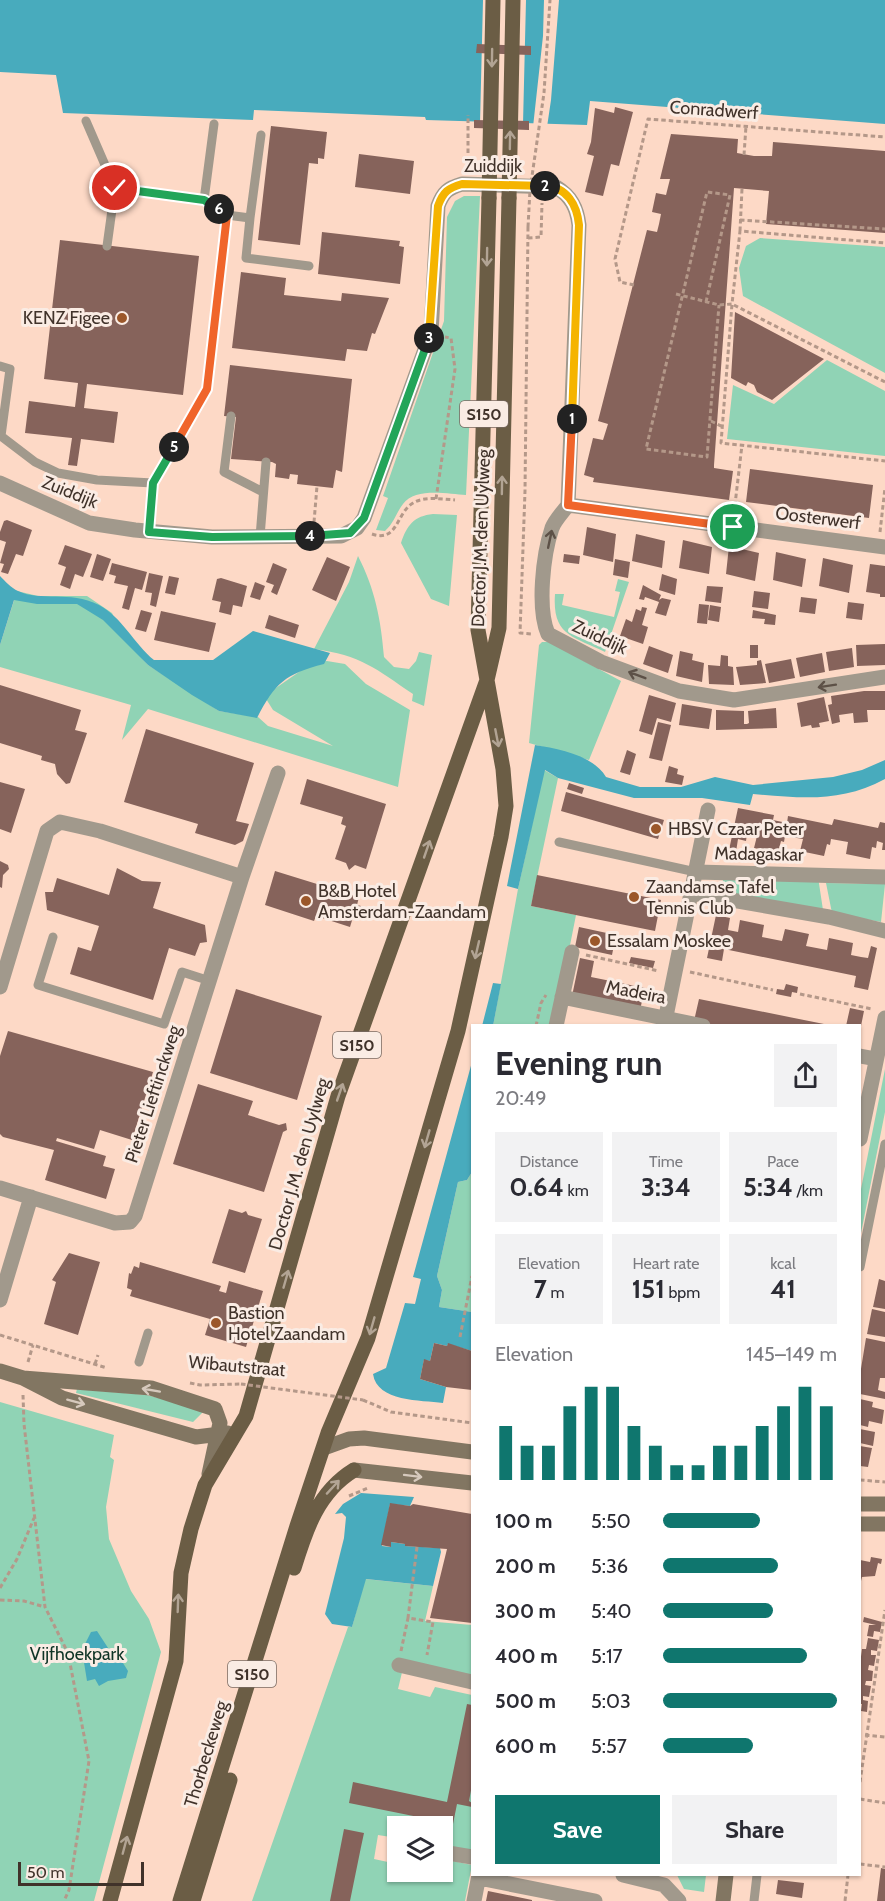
<!DOCTYPE html>
<meta charset="utf-8">
<style>
body{margin:0;font-family:Cabin,sans-serif;background:#f2f2f3;color:#2b2b33;height:100vh;display:flex;flex-direction:column;font-size:22px;white-space:nowrap}
*{box-sizing:border-box;margin:0}
p{font-size:20px;color:#7c7c81}
.icon{flex:none;width:33px;height:33px;fill:none;stroke:currentColor;stroke-width:2;stroke-linecap:round;stroke-linejoin:round}
.map{position:relative;flex:1;overflow:hidden}
.panel{position:absolute;left:471px;top:1024px;width:390px;height:852px;display:flex;flex-direction:column;background:#fff;border-radius:0px;box-shadow:0 2px 4px #0004}
.panel>*{flex:none}
.fabs{position:absolute;left:387px;top:1816px;display:grid;gap:12px}
.fabs a{display:grid;place-items:center;width:66px;height:66px;border-radius:0px;background:#fff;box-shadow:0 2px 4px #0004;font-size:30px}
.scale{position:absolute;left:18px;bottom:15px;width:126px;box-sizing:border-box;padding-left:6px;border:3px solid #40322a;border-top:0;font-size:16px;line-height:21px;white-space:nowrap;color:#40322a;-webkit-text-stroke:4px #faece4;paint-order:stroke}
.pin{position:absolute;display:grid;place-items:center;width:51px;height:51px;color:#fff;margin:-26px;border:3px solid #fff;border-radius:50%;box-shadow:0 2px 6px #0007}
.km{position:absolute;width:30px;height:30px;margin:-15px;border-radius:50%;background:#222;color:#fff;font-size:16px;line-height:30px;text-align:center}
.round{display:grid;place-items:center;flex:none;width:63px;height:63px;border-radius:0px;background:#f2f2f3}
.head{display:flex;align-items:center;justify-content:space-between;height:102px;padding:0 24px}
h1{font-size:33px;font-weight:700;line-height:45px}
.metrics{display:grid;grid-template-columns:repeat(3,1fr);gap:9px;height:102px;padding:6px 24px}
.metrics div{display:grid;align-content:center;border-radius:0px;background:#f2f2f3;text-align:center}
.metrics b{font-size:26px;font-weight:700}
.metrics small{font-size:16px;font-weight:400}
.metrics p{font-size:16px}
.chart{height:168px;padding:12px 24px}
.chart p{display:flex;justify-content:space-between}
.chart svg{width:100%;height:108px;margin-top:6px;stroke:#0f766e;stroke-width:6}
.button{display:flex;gap:12px;margin-top:auto;padding:12px 24px}
.button a{flex:1;height:69px;border-radius:0px;background:#0f766e;color:#fff;font-size:24px;font-weight:700;line-height:69px;text-align:center}
.button a+a{background:#f2f2f3;color:#2b2b33}
ul{padding:0 24px;list-style:none;font-size:20px}
li{display:grid;grid-template-columns:96px 72px 1fr;align-items:center;height:45px}
li i{height:15px;border-radius:8px;background:#0f766e}
.map>svg:first-child{display:block}
</style>
<div class="map">
<svg width="885" height="1901" viewBox="0 0 885 1901">
<rect width="100%" height="100%" fill="#fdd9c6"/>
<path fill="#90d3b5" d="M464 196H480L466 495C448 494 415 487 403 504 396 513 394 523 385 531L376 530 388 498 383 496 444 321 447 217 455 201Z
M760 238 885 247V373L743 296 739 268 746 246Z
M827 360 885 391V456L727 439 733 385 774 404Z
M433 514 457 515 449 606 431 599 401 543C407 525 414 516 433 514Z
M358 556C375 589 381 620 384 657L394 667 409 669 416 661 419 652 432 655 424 706 412 701 413 694C376 669 361 655 314 649L349 582Z
M618 579 629 582 605 652C573 636 552 636 555 594H564L562 605 614 617 620 592 615 591Z
M17 591 38 596H87L112 613 124 639 148 665 219 711 258 717 268 726 333 746 273 710 263 694 270 692 312 663 327 661 345 664 366 684 410 710 398 787 148 709 122 740 131 705 0 667V645Z
M542 642H549L621 681 589 760 529 743 539 645Z
M544 770 558 778 531 906 576 915 554 1026H493L518 889Z
M818 877 823 910 721 892 723 880Z
M826 883 885 884 881 922 832 913Z
M885 1069V1112L860 1238V1194Z
M472 1172V1312L439 1307 442 1290 437 1276 458 1182 467 1180Z
M77 1389 147 1395 205 1410 193 1422 76 1393Z
M0 1402 114 1435 110 1457 114 1460 106 1507 109 1539 131 1591 149 1619 161 1652 94 1901H0Z
M365 1579 433 1586 425 1621 472 1625V1676L404 1664 398 1689 430 1697 435 1687 472 1695V1851L443 1846 442 1827H398L397 1838 378 1835 374 1859 397 1864 398 1872H442L443 1859 472 1865 465 1901H252L348 1627H352Z
M677 1875H706L704 1892 684 1889Z"/>
<path fill="#48abbd" d="M0 0H885V124L590 101 587 125 426 120 425 117 254 110 253 120 63 113 56 75 0 72Z
M0 576C5 581 11 588 18 591 41 602 69 590 99 605 122 617 134 644 154 660H213L253 631 330 653 324 664C285 674 275 683 257 718L219 711 192 695 148 665 103 620 77 604H37L14 600 0 645Z
M535 745C559 749 593 755 606 777L640 787H681L715 777 753 785 833 777 862 770 885 760V779C840 803 802 798 753 794L750 805 702 798H634L558 778 545 770 518 889 507 886Z
M493 983 501 984 493 1026H482Z
M472 1062V1172L467 1180 458 1182 437 1276 442 1290 439 1307 472 1312V1351L448 1344 447 1346 434 1343 430 1361 424 1360 420 1379 446 1387 443 1403C421 1400 377 1402 373 1374L386 1368 405 1303 415 1304 421 1279 413 1277Z
M361 1493 414 1497 410 1506 390 1504 382 1546 391 1547V1542L405 1544V1546L440 1548 441 1552 433 1586 366 1579 352 1627 332 1624 325 1614 344 1538 346 1517 342 1513 335 1514 343 1504Z
M97 1631 112 1654 123 1663 128 1671 126 1678 108 1681 99 1686 95 1679 87 1681 82 1650 91 1632Z"/>
<path fill="#fdd9c6" d="M483 0H526L523 124 480 123Z
M544 0H559L551 100 547 127H533L543 36Z"/>
<path fill="#86635b" d="M477 44 531 46V55L476 53Z
M615 107 633 112 619 166 611 164 603 196 585 192 594 156 587 154 591 142 595 108 614 113Z
M474 120 529 121V130L474 128Z
M271 126 327 132 324 159 318 158V164L309 163 300 245 258 240Z
M671 134 738 139 737 153 754 156H772L773 142 885 151V233L766 224 769 191 734 188 714 465V468L733 471 729 500 593 482 594 478 584 475 593 438 603 440 608 424 598 421 647 230 657 232 659 224 661 214 652 212 656 193 666 195 670 179H660Z
M359 154 414 161 410 194 355 187Z
M322 232 400 241 399 246 404 247 400 284 318 274Z
M60 240 199 256 183 395 87 384 84 408 118 412 114 443 81 439 77 466 68 465 72 438 25 433 29 401 75 407 78 383 44 379Z
M241 272 286 278 284 295 341 301 342 293 389 298 375 334 372 333 367 351 347 349 345 361 232 348Z
M735 312 824 359 772 400 757 392 754 385 748 382 746 386 731 378Z
M230 365 352 379 342 472 336 470 333 488 297 484 298 475 290 474 289 479 275 477 276 464 272 462 231 459 236 417 224 416Z
M750 469 873 485 869 518 746 502Z
M7 520 32 530 23 556 16 554 8 574 1 572 4 564 0 563 6 542 0 540V532L4 521Z
M587 527 616 534 613 562 583 555Z
M636 534 665 541 662 568 632 561Z
M683 540 712 547 709 574 679 568Z
M65 545 92 554 83 577 75 574 70 589 60 585 66 567 58 564Z
M729 546 759 553 755 581 726 574Z
M776 552 806 559 802 587 773 580Z
M97 554 111 559 103 581 90 577Z
M564 554 580 556 579 564 563 562Z
M327 557 350 567 336 601 312 590Z
M823 558 853 565 849 593 819 586Z
M615 559 630 562 628 578 613 575Z
M112 563 147 572 142 590 135 588 129 610 122 608 128 586 114 583 116 576 109 574Z
M273 563 287 569 277 595 271 592 274 585 266 582Z
M870 564 885 566V597H880V594L866 592Z
M149 573 163 576 156 607 150 605 152 593 145 592Z
M662 574 677 579 675 595 659 590Z
M169 576 179 578 175 595 165 593Z
M221 578 247 586 242 607 233 605 231 615 219 612 221 602 212 600 217 579Z
M255 582 265 586 260 600 250 597Z
M643 585 661 595 659 600 662 598 671 600 666 616 655 613 659 602 645 597 644 600 639 599Z
M707 586 723 587 721 603 705 601Z
M754 591 770 593 768 609 752 607Z
M801 597 817 599 815 614 799 612Z
M848 602 864 604 862 620 846 618Z
M699 604 709 605 707 624 697 623Z
M710 605 721 607 719 622 708 620Z
M642 607 647 608 642 625 648 627 643 644 620 636 626 619 632 622 636 609 641 611Z
M141 610 152 613 146 632 135 629Z
M753 610 776 615 775 625 764 624 765 619 752 618Z
M161 611 216 623 209 652 154 640Z
M269 615 299 625 295 638 265 628Z
M885 644V665L857 666 856 645Z
M750 645H758V658H750Z
M649 646 673 655 668 673 643 664Z
M852 648 854 667 829 671 826 652Z
M680 651 693 654 692 660 704 663 702 682 676 676Z
M822 653 825 672 800 677 796 658Z
M721 655 728 656V666L733 667 734 685 709 684 708 665 720 666Z
M791 659 795 678 769 683 765 664Z
M761 660 766 683 740 685 736 667 757 665V661Z
M0 685 81 710 75 730 87 733 70 783 66 784 57 774 55 764 41 760 42 756 0 743Z
M864 691H885V710H867L868 722 854 723 853 713 839 715 840 722 832 724 828 705 832 704 831 696Z
M649 695 676 703 671 722 657 718 652 735 639 731Z
M824 697 829 721 819 723 820 727 812 728 811 725 801 727 797 703Z
M682 704 712 709 709 729 679 725Z
M776 708 777 728 716 730V710L744 711V724H747L749 723 748 711Z
M658 722 671 725 662 761 649 758Z
M146 729 254 763 236 821 249 824 243 841 235 845 195 833 198 824 124 802Z
M627 750 636 754 630 775 620 772Z
M669 766 678 769 677 774 684 776 682 785 665 782Z
M307 779 386 804 366 869 355 865 349 870 346 863 335 859 346 826 341 824 343 817 300 804Z
M0 782 25 789 11 833 0 829Z
M569 783 584 788 582 794 567 789Z
M566 792 664 820 658 839 561 811Z
M738 808 774 815 773 820 787 823 788 816 832 825 834 819 878 828 880 822 885 823V850H882L883 843 877 841 876 848 872 847 870 859 846 854 848 842 831 839 830 845 827 844 824 856 800 851 803 839 785 836 784 842 781 841 778 853 754 848 757 836 747 834 746 841 738 839 736 852 729 850Z
M0 861 8 865 9 869 3 875 2 888 0 887Z
M117 868 142 881 161 882 153 908 205 925 207 942 200 943 195 956 169 948 153 1000 70 974 78 947 91 951 99 926 47 910 45 892H53L57 878 109 895Z
M275 871 359 897 357 905 361 906 359 915 354 914 350 927 316 916 314 921 265 905Z
M537 875 631 894 632 891 637 892 636 895 661 900 655 931 531 906Z
M716 915 730 918 728 930 738 932 740 920 764 925 762 937 782 941 785 929 809 934 806 946 827 950 829 938 853 943 851 955 861 957 868 958 871 946 877 948 868 990 854 987 856 976 724 949 722 961 707 958Z
M579 927 616 935 612 955 575 947Z
M631 957 655 961 653 968 629 963Z
M580 958 594 961 591 977 645 988 640 1010 572 996Z
M786 984 798 987 797 993 792 992 791 997 776 994 777 989 784 990Z
M236 989 322 1016 297 1100 210 1073Z
M699 999 829 1025V1026H721L694 1021Z
M850 1008 864 1011 861 1026H846Z
M8 1031 153 1072 132 1140 100 1130 94 1149 57 1138 56 1141 106 1156 103 1166 115 1169 106 1199 45 1180 54 1150 3 1137 0 1134V1056Z
M198 1084 253 1101 248 1115 279 1125 286 1123 287 1130 283 1132 264 1192 173 1164Z
M229 1209 242 1213 246 1211 248 1215 262 1219 245 1273 212 1263Z
M69 1253 100 1262 78 1335 44 1324 56 1282 52 1280Z
M140 1262 221 1286 219 1291 226 1293 229 1281 263 1291 246 1347 205 1335 210 1319 130 1296 132 1290 127 1288 129 1273 131 1274 134 1266 139 1268Z
M879 1279 885 1281V1309L873 1307Z
M872 1309 885 1312V1337L867 1334Z
M866 1338 885 1342V1378H880L878 1390 885 1392V1399L860 1394V1375Z
M434 1343 447 1346 448 1343 472 1351V1390L446 1387 420 1379 424 1359 430 1361Z
M860 1399 873 1402 872 1407 884 1410 882 1424 869 1421 868 1427 860 1425Z
M860 1429 875 1432 873 1446 860 1443Z
M860 1446 872 1448 868 1467 860 1466Z
M390 1503 410 1506 413 1504 472 1514V1623L430 1618 447 1549 405 1546V1544L391 1542V1547L381 1545Z
M871 1557 882 1559 881 1564 878 1563 875 1576 862 1577 860 1585V1560L870 1562Z
M864 1617 882 1622 880 1632 874 1631 873 1637 867 1636 869 1625H876L863 1622Z
M868 1638 879 1640 877 1651 871 1650V1655H876L874 1666 869 1665 868 1670 873 1671 872 1681H866L865 1685 871 1686 869 1697 863 1696V1700L868 1701 867 1712 861 1711 862 1704H860V1664L862 1649H866Z
M467 1704 472 1705V1785L469 1801 472 1803V1807L457 1804 453 1824 349 1803 353 1782 447 1802Z
M344 1829 364 1833 361 1847 350 1901H330Z
M881 1868 885 1869V1901H877Z
M778 1880 804 1883 802 1898 776 1894Z
M488 1891 532 1900V1901H486Z"/>
<g fill="none" stroke-linecap="round" stroke-linejoin="round">
<path stroke="#b49889" stroke-width="3" stroke-dasharray="4.5 3" stroke-linecap="butt" d="M468 153V115
M744 155 746 126
M740 220 885 229
M528 227 525 491 520 633 531 634
M740 231 742 189
M528 238 541 237 542 203
M634 285 620 282 615 259 648 119 885 137
M676 294 719 305 732 304 740 231 885 243
M706 302 730 195 707 192 646 449 707 457 719 305
M885 382 732 304 721 443 885 461
M711 421 723 427
M436 499 455 369 451 338 445 337
M734 513 742 445
M314 522 317 486
M880 532 885 488
M372 534C398 543 396 513 413 503 424 496 442 499 455 500
M586 955 659 971
M690 972 773 990
M800 994 872 1009
M536 1026 541 1003 546 995
M0 1335 107 1368
M460 1337 472 1276
M28 1362 33 1345
M95 1364 98 1355
M190 1383 200 1385 240 1384
M23 1395 24 1424 45 1607 68 1653 89 1761 69 1890 64 1901
M363 1400 391 1412 472 1423
M860 1480 885 1482
M349 1496 368 1488
M417 1547 408 1618 433 1622 427 1655
M0 1588 17 1559 34 1518
M0 1600 24 1601 45 1607
M401 1651 408 1618
M865 1735 885 1737
M860 1782 885 1610
M860 1799 885 1803
M860 1864 885 1867
M845 1901 848 1875"/>
<path stroke="#a1998c" stroke-width="9" d="M86 121 115 188
M204 200 214 124
M250 218 246 258 309 266
M107 246 115 188 204 200 227 215
M0 366 10 369 1 436 35 462 58 473 97 480 153 483
M231 416 224 472 263 492
M149 532 153 483 207 389 227 215 250 218 261 135
M260 537 266 462
M559 842 696 872
M53 937 38 985 164 1024 182 972 210 981
M860 1267 885 1144
M139 1362 148 1333
M754 1901 757 1875"/>
<path stroke="#a1998c" stroke-width="15" d="M0 483 89 523 135 530 212 537 341 536 357 528 364 518 431 333 438 206C443 192 448 188 462 184L556 187C571 196 577 208 579 225L568 505C563 512 555 520 552 528 543 555 537 608 548 634L601 662 679 691 734 700 885 677
M568 505 885 547
M696 872 885 877
M692 893 829 917 885 931
M0 987 47 831 60 822 100 831 242 877
M562 997 703 1026
M556 1026 572 952
M664 1026 708 810
M860 1056 876 1059
M860 1139 885 1018
M0 1188 115 1223 130 1222 135 1216 242 877 278 773
M0 1300 31 1197
M399 1665 472 1682
M442 1852 472 1857
M623 1875 664 1885 679 1901
M479 1878 595 1901
M474 1901 479 1875"/>
<path stroke="#827662" stroke-width="15" d="M0 1371 23 1378 62 1398 196 1437 228 1433
M23 1378 151 1388 215 1409 220 1423 209 1474
M324 1448 349 1439 364 1438 472 1452
M354 1470 472 1483
M860 1504H885
M860 1524H885
M723 1901 726 1875"/>
<path stroke="#6b5d45" stroke-width="15" d="M294 1568C306 1529 318 1492 354 1470
M110 1901 176 1661 181 1573 191 1529 205 1485 246 1416 338 1096 487 680 499 628 509 198
M180 1901 297 1526 328 1433 368 1338 458 1031 501 837 506 806 503 769 478 630 489 198
M193 1901 230 1780"/>
<path stroke="#b49889" stroke-width="3" stroke-dasharray="4.5 3" stroke-linecap="butt" d="M528 227 530 190 544 93 550 0
M241 1384 363 1400"/>
<path stroke="#6b5d45" stroke-width="15" d="M489 198 493 0
M509 198 513 0"/>
</g>
<defs><path id="oneway-shaft" d="M-6 0H5M1.5-3L5.5 0L1.5 3" fill="none" stroke-width="1.6" stroke-linecap="round" stroke-linejoin="round" transform="scale(1.5)"/></defs>
<g stroke="#b2a494">
<use href="#oneway-shaft" transform="translate(492 58) rotate(91)"/>
<use href="#oneway-shaft" transform="translate(510 140) rotate(-89)"/>
<use href="#oneway-shaft" transform="translate(487 257) rotate(91)"/>
<use href="#oneway-shaft" transform="translate(502 485) rotate(-89)"/>
<use href="#oneway-shaft" transform="translate(497 738) rotate(79)"/>
<use href="#oneway-shaft" transform="translate(427 849) rotate(-71)"/>
<use href="#oneway-shaft" transform="translate(477 950) rotate(103)"/>
<use href="#oneway-shaft" transform="translate(340 1092) rotate(-71)"/>
<use href="#oneway-shaft" transform="translate(427 1139) rotate(106)"/>
<use href="#oneway-shaft" transform="translate(286 1279) rotate(-74)"/>
<use href="#oneway-shaft" transform="translate(372 1326) rotate(106)"/>
<use href="#oneway-shaft" transform="translate(333 1487) rotate(-47)"/>
<use href="#oneway-shaft" transform="translate(178 1603) rotate(-88)"/>
<use href="#oneway-shaft" transform="translate(125 1845) rotate(-75)"/>
</g>
<g stroke="#5d5147">
<use href="#oneway-shaft" transform="translate(550 539) rotate(-78)"/>
<use href="#oneway-shaft" transform="translate(637 675) rotate(-159)"/>
<use href="#oneway-shaft" transform="translate(827 686) rotate(171)"/>
</g>
<g stroke="#d6c9bd">
<use href="#oneway-shaft" transform="translate(151 1390) rotate(-170)"/>
<use href="#oneway-shaft" transform="translate(76 1402) rotate(15)"/>
<use href="#oneway-shaft" transform="translate(413 1476) rotate(7)"/>
</g>
<g fill="none" stroke-linecap="round" stroke-linejoin="round">
<g stroke="#fff" stroke-width="12">
<path id="split-1" d="M572 419 568 505 733 527"/>
</g>
<g stroke="#fff" stroke-width="12">
<path id="split-2" d="M545 186C567 187 577 205 579 225L572 419"/>
</g>
<g stroke="#fff" stroke-width="12">
<path id="split-3" d="M429 338 438 206C443 192 448 188 462 184L545 186"/>
</g>
<g stroke="#fff" stroke-width="12">
<path id="split-4" d="M310 536 350 533 364 518 429 338"/>
</g>
<g stroke="#fff" stroke-width="12">
<path id="split-5" d="M174 447 153 483 149 532 212 537 310 536"/>
</g>
<g stroke="#fff" stroke-width="12">
<path id="split-6" d="M174 447 207 389 227 215 219 209"/>
</g>
<g stroke="#fff" stroke-width="12">
<path id="split-7" d="M115 188 204 200 219 209"/>
</g>
<use href="#split-1" stroke="#f0652b" stroke-width="8"/>
<use href="#split-2" stroke="#f5b400" stroke-width="8"/>
<use href="#split-3" stroke="#f5b400" stroke-width="8"/>
<use href="#split-4" stroke="#22a559" stroke-width="8"/>
<use href="#split-5" stroke="#22a559" stroke-width="8"/>
<use href="#split-6" stroke="#f0652b" stroke-width="8"/>
<use href="#split-7" stroke="#22a559" stroke-width="8"/>
</g>
<g fill="#9b572a" stroke="#faece4" stroke-width="2">
<circle cx="122" cy="318" r="6"/>
<circle cx="656" cy="829" r="6"/>
<circle cx="634" cy="897" r="6"/>
<circle cx="306" cy="901" r="6"/>
<circle cx="595" cy="941" r="6"/>
<circle cx="216" cy="1323" r="6"/>
</g>
<g text-anchor="middle" dominant-baseline="central" stroke-width="6" stroke-linejoin="round" paint-order="stroke">
<g fill="#faece4" stroke="#786a62" stroke-width="1.5">
<rect x="460" y="401" width="48" height="26" rx="4.5"/>
<rect x="333" y="1032" width="48" height="26" rx="4.5"/>
<rect x="228" y="1661" width="48" height="26" rx="4.5"/>
</g>
<g font-size="16" font-weight="bold" fill="#40322a">
<text x="484" y="414">S150</text>
<text x="357" y="1045">S150</text>
<text x="252" y="1674">S150</text>
</g>
<g font-size="18" fill="#40322a" stroke="#faece4">
<text transform="translate(714 110) rotate(4)">Conradwerf</text>
<text x="493" y="166">Zuiddijk</text>
<text transform="translate(70 492) rotate(22)">Zuiddijk</text>
<text transform="translate(818 518) rotate(7)">Oosterwerf</text>
<text transform="translate(481 538) rotate(-88)">Doctor J.M. den Uylweg</text>
<text transform="translate(600 637) rotate(25)">Zuiddijk</text>
<text transform="translate(759 854) rotate(1)">Madagaskar</text>
<text transform="translate(636 992) rotate(11)">Madeira</text>
<text transform="translate(153 1094) rotate(-72)">Pieter Lieftinckweg</text>
<text transform="translate(299 1164) rotate(-74)">Doctor J.M. den Uylweg</text>
<text transform="translate(237 1366) rotate(5)">Wibautstraat</text>
<text transform="translate(206 1754) rotate(-73)">Thorbeckeweg</text>
</g>
<g font-size="18" fill="#40322a" stroke="#faece4" text-anchor="start">
<text x="110" y="318" text-anchor="end">KENZ Figee</text>
<text x="668" y="829">HBSV Czaar Peter</text>
<text x="646" y="887">Zaandamse Tafel<tspan x="646" dy="21">Tennis Club</tspan></text>
<text x="318" y="891">B&amp;B Hotel<tspan x="318" dy="21">Amsterdam-Zaandam</tspan></text>
<text x="607" y="941">Essalam Moskee</text>
<text x="228" y="1313">Bastion<tspan x="228" dy="21">Hotel Zaandam</tspan></text>
</g>
<g font-size="18" fill="#0f3426" stroke="#faece4">
<text x="77" y="1654">Vijfhoekpark</text>
</g>
</g>
</svg>
<div class="fabs">
<a><svg class="icon" aria-label="layers" viewBox="0 0 24 24"><path d="M12 4l9 5-9 5-9-5zM3 14l9 5 9-5"/></svg></a>
</div>
<div class="scale">50 m</div>
<div class="pin" style="left:733px;top:527px;background:#1e9e55"><svg class="icon" aria-label="arrive" viewBox="0 0 24 24"><path d="M6 21V4h12l-3 4 3 4H6"/></svg></div>
<div class="pin" style="left:115px;top:188px;background:#d93025"><svg class="icon" aria-label="check" viewBox="0 0 24 24"><path d="M5 12l5 5 9-10"/></svg></div>
<b class="km" style="left:572px;top:419px">1</b>
<b class="km" style="left:545px;top:186px">2</b>
<b class="km" style="left:429px;top:338px">3</b>
<b class="km" style="left:310px;top:536px">4</b>
<b class="km" style="left:174px;top:447px">5</b>
<b class="km" style="left:219px;top:209px">6</b>
<section class="panel">
<div class="head"><div><h1>Evening run</h1><p>20:49</p></div><a class="round"><svg class="icon" aria-label="share" viewBox="0 0 24 24"><path d="M12 15V3M7 8l5-5 5 5M5 13v7h14v-7"/></svg></a></div>
<div class="metrics">
<div><p>Distance</p><b>0.64<small> km</small></b></div>
<div><p>Time</p><b>3:34</b></div>
<div><p>Pace</p><b>5:34<small> /km</small></b></div>
</div>
<div class="metrics">
<div><p>Elevation</p><b>7<small> m</small></b></div>
<div><p>Heart rate</p><b>151<small> bpm</small></b></div>
<div><p>kcal</p><b>41</b></div>
</div>
<div class="chart"><p><span>Elevation</span>145–149 m</p>
<svg viewBox="0 0 160 44" preserveAspectRatio="none"><path d="M5 44V22M15 44V30M25 44V30M35 44V14M45 44V6M55 44V6M65 44V22M75 44V30M85 44V38M95 44V38M105 44V30M115 44V30M125 44V22M135 44V14M145 44V6M155 44V14"/></svg>
</div>
<ul>
<li><b>100 m</b>5:50<i style="width:56%"></i></li>
<li><b>200 m</b>5:36<i style="width:66%"></i></li>
<li><b>300 m</b>5:40<i style="width:63%"></i></li>
<li><b>400 m</b>5:17<i style="width:83%"></i></li>
<li><b>500 m</b>5:03<i style="width:100%"></i></li>
<li><b>600 m</b>5:57<i style="width:52%"></i></li>
</ul>
<div class="button"><a>Save</a><a>Share</a></div>
</section>
</div>
